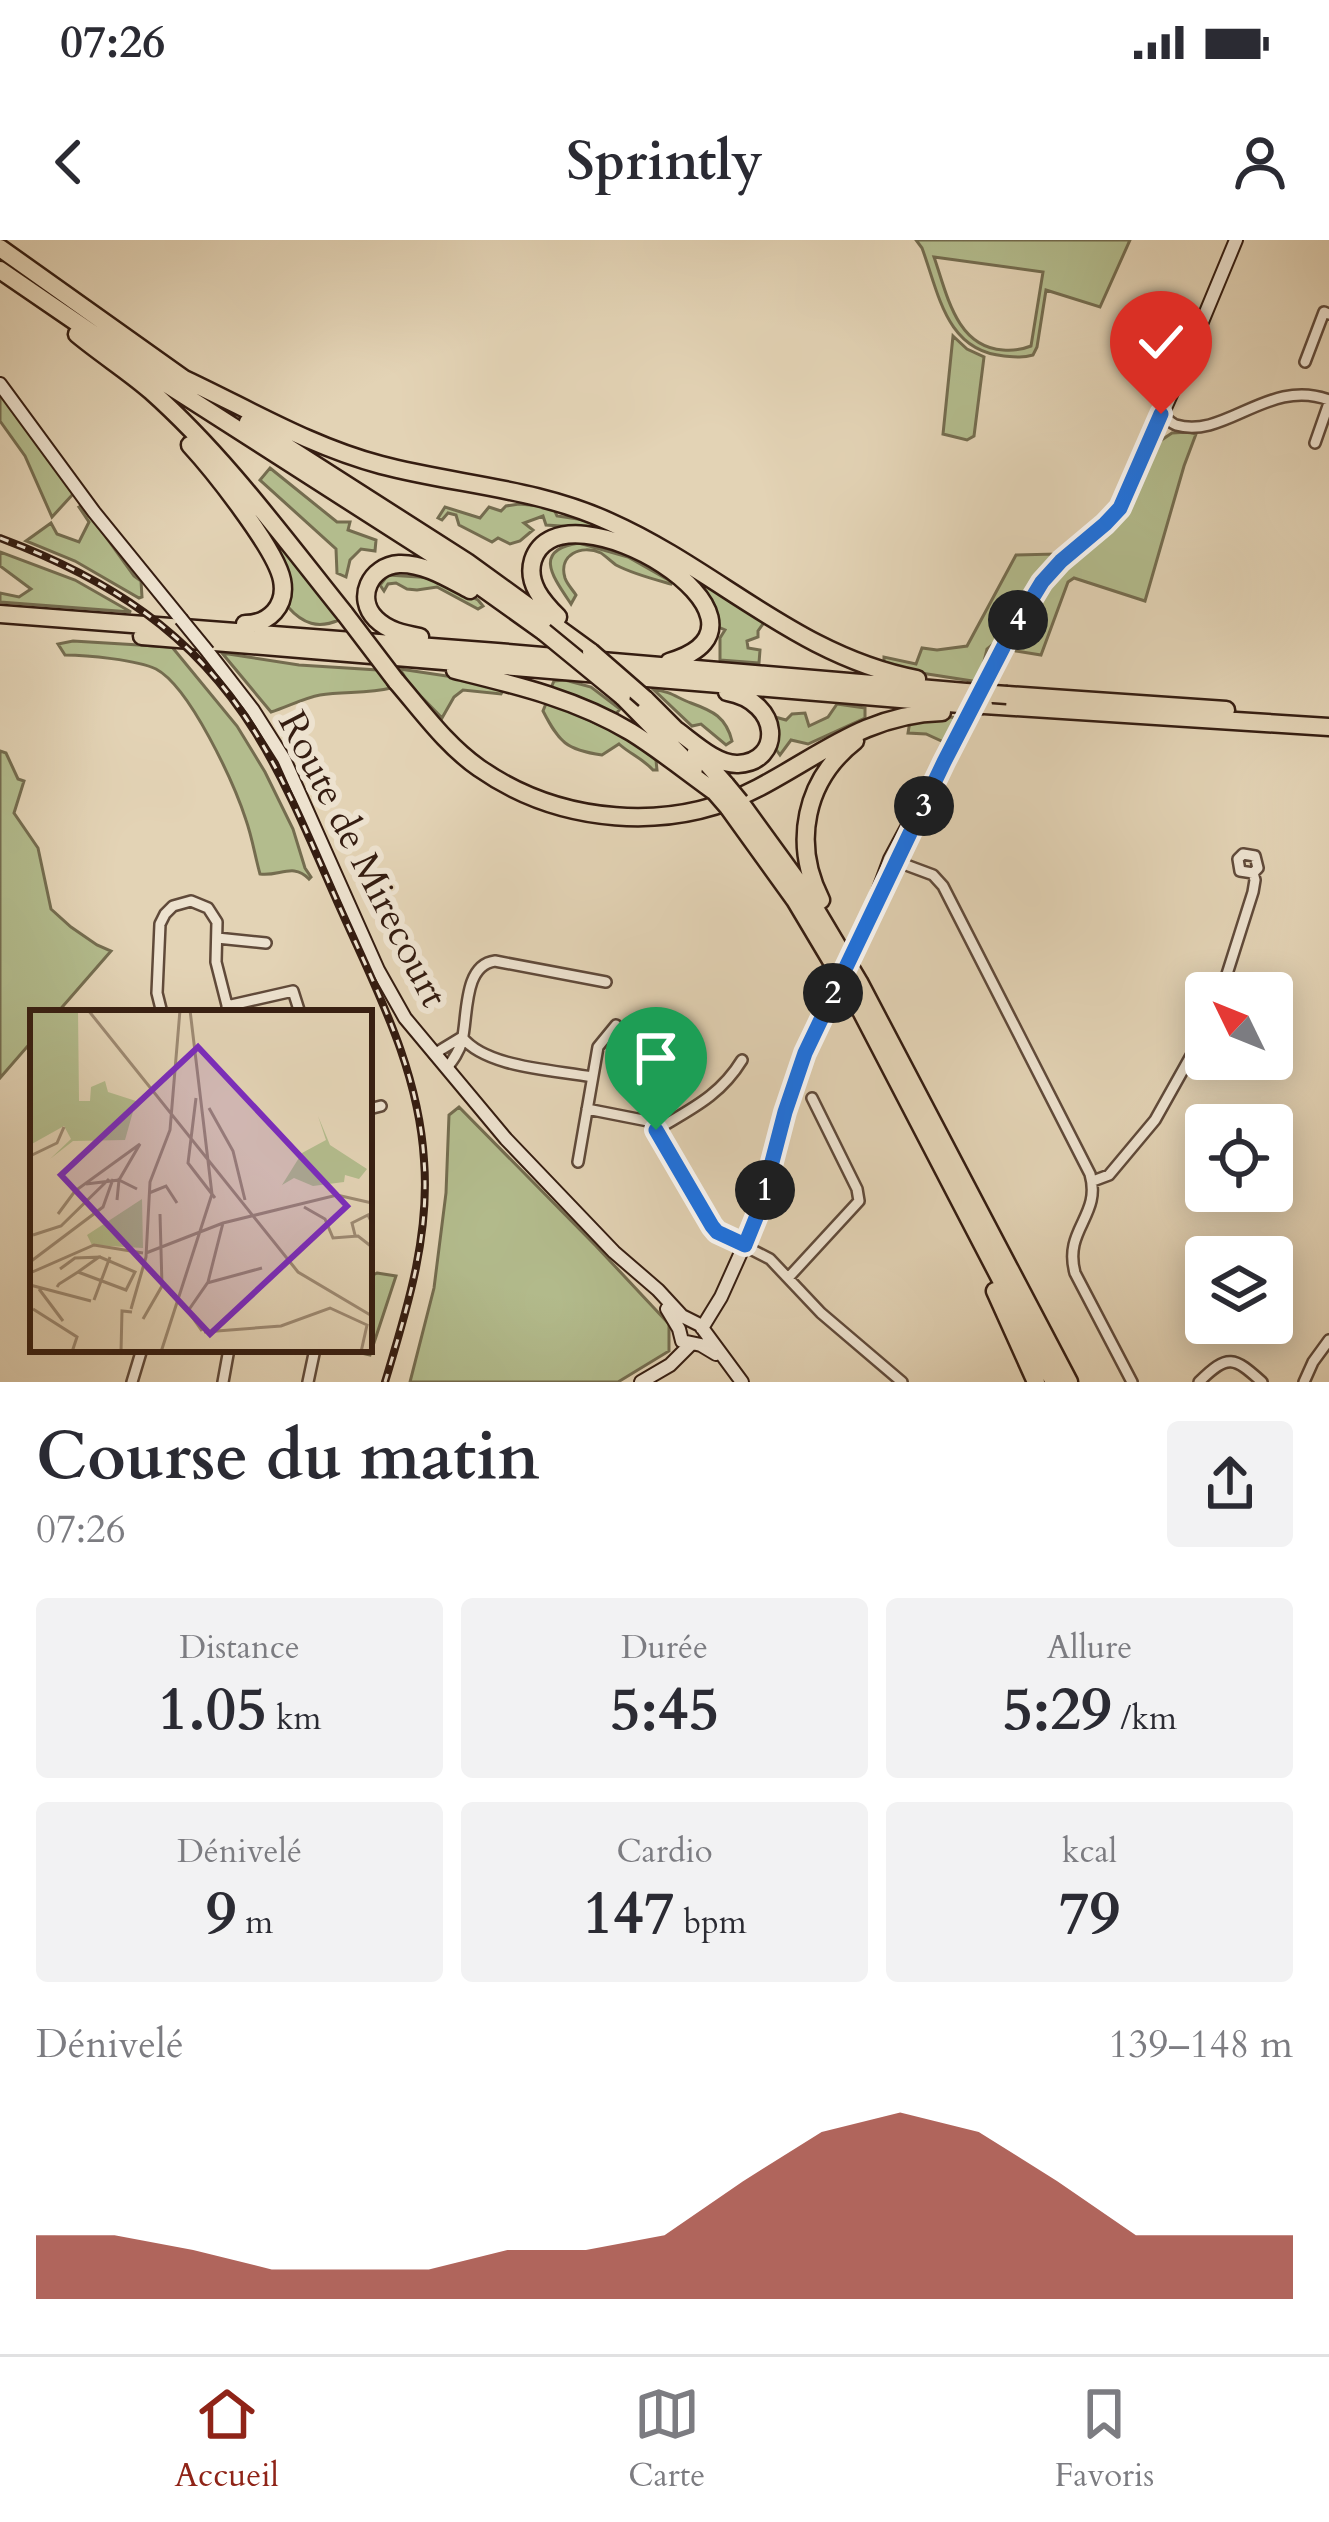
<!DOCTYPE html>
<html lang="fr">
<meta charset="utf-8">
<style>
body{margin:0;font-family:Cardo,serif;background:#f2f2f3;color:#2b2b33;height:100vh;display:flex;flex-direction:column;font-size:45px;white-space:nowrap}
*{box-sizing:border-box;margin:0}
p{font-size:39px;color:#7c7c81}
.icon{flex:none;width:66px;height:66px;fill:none;stroke:currentColor;stroke-width:2;stroke-linecap:round;stroke-linejoin:round}
.map{position:relative;height:1142px;overflow:hidden}
.drawer{display:flex;flex-direction:column;background:#fff;flex:1}
.drawer>*{flex:none}
.needle{width:78px;rotate:313deg}
.fabs{position:absolute;left:1185px;top:732px;display:grid;gap:24px}
.fabs a{display:grid;place-items:center;width:108px;height:108px;border-radius:12px;background:#fff;box-shadow:0 6px 30px #0003;font-size:60px}
.pin{position:absolute;display:grid;place-items:center;width:102px;height:102px;color:#fff;margin:-123px -51px;border-radius:50% 50% 50% 0;rotate:-45deg;box-shadow:0 0 12px #0007}
.pin .icon{rotate:45deg}
.km{position:absolute;width:60px;height:60px;margin:-30px;border-radius:50%;background:#222;color:#fff;font-size:33px;line-height:60px;text-align:center}
.round{display:grid;place-items:center;flex:none;width:126px;height:126px;border-radius:12px;background:#f2f2f3}
.head{display:flex;align-items:center;justify-content:space-between;height:204px;padding:0 36px}
h1{font-size:66px;font-weight:600;line-height:90px}
.metrics{display:grid;grid-template-columns:repeat(3,1fr);gap:18px;height:204px;padding:12px 36px}
.metrics div{display:grid;align-content:center;border-radius:12px;background:#f2f2f3;text-align:center}
.metrics b{font-size:60px;font-weight:600}
.metrics small{font-size:33px;font-weight:400}
.metrics p{font-size:33px}
.chart{height:336px;padding:24px 36px}
.chart p{display:flex;justify-content:space-between}
.chart svg{width:100%;height:216px;margin-top:12px;fill:#8f2418;opacity:.7}
.status{display:flex;justify-content:space-between;align-items:center;height:84px;padding:0 60px;background:#fff;direction:ltr}
.status svg{height:33px;fill:currentColor}
header{display:flex;justify-content:space-between;align-items:center;height:156px;padding:0 36px;background:#fff;font-size:54px;font-weight:600}
.tab-bar{display:flex;justify-content:space-around;align-items:center;height:168px;border-top:3px solid #e1e1e2;background:#fff;font-size:33px;color:#7c7c81}
.tab-bar a{display:grid;justify-items:center;gap:6px}
.tab-bar .current{color:#8f2418}
.map>svg:first-child{display:block}
</style>
<div class="status"><b>07:26</b><svg viewBox="0 0 49 12"><path d="M0 12V9h3v3zM5 12V6h3v6zM10 12V3h3v9zM15 12V0h3v12zM26 1h20v11H26zM47 4h2v5h-2z"/></svg></div>
<header><svg class="icon" aria-label="back" viewBox="0 0 24 24"><path d="M15 5l-7 7 7 7"/></svg>Sprintly<svg class="icon" aria-label="person" viewBox="0 0 24 24"><circle cx="12" cy="8" r="4"/><path d="M4 21q1-7 8-7t8 7"/></svg></header>
<div class="map">
<svg width="1329" height="1142" viewBox="0 0 1329 1142">
<rect width="100%" height="100%" fill="#e3d3b5"/>
<filter id="stains"><feTurbulence type="fractalNoise" baseFrequency=".00167" numOctaves="4"/><feColorMatrix values="0 0 0 0 .2 0 0 0 0 .09 0 0 0 0 .02 0 0 0 .5 -.17"/></filter>
<radialGradient id="worn" r=".72"><stop offset=".6" stop-color="#630" stop-opacity="0"/><stop offset="1" stop-color="#630" stop-opacity=".3"/></radialGradient>
<path fill="#b3bc8d" stroke="#746c4f" stroke-width="3" fill-rule="evenodd" d="M916 0H1130L1100 67 1046 50 1037 107 1033 115C1022 118 1015 117 1004 116 946 111 939 54 922 8ZM934 17 1043 32 1031 106C1021 110 1014 111 1003 110 956 107 947 54 934 17Z
M953 96 967 109 984 117 974 196 967 200 943 194Z
M0 152 74 253 52 277 25 216 0 181Z
M1189 192 1196 194 1184 226 1145 361 1074 338 1068 342 1041 415 1016 411 1012 406 1049 346 1062 331 1113 288 1128 270 1160 201 1172 193Z
M270 228 337 282H350L348 290 376 300 375 311 361 309 350 320 346 337 337 333 336 309 260 240Z
M519 264 553 267 557 276 591 281 623 291 765 381 758 391V397L747 401 748 408 760 410 759 423 720 420V398L725 390 716 386C714 365 706 351 691 338L590 288 546 285 543 276 524 283 533 290 520 301 510 304 498 298 492 302 459 285 456 275 448 273 442 280 438 278 445 267 480 278 489 267 501 271 506 266Z
M83 265 134 336 141 341 142 357 139 358 75 321 26 301 51 283 57 294 79 302 89 282 79 267Z
M251 266 334 372 339 380C318 389 303 384 288 367 299 327 269 300 247 269Z
M579 303 628 317 672 342 671 344C653 339 633 334 616 325 613 323 603 314 601 313 581 304 558 315 565 338 567 344 572 349 576 355L571 364C553 337 532 310 579 303Z
M0 312 75 340 131 372 0 362V353L19 357 31 349 0 326Z
M1055 314 1035 340 997 401 987 409 979 442 921 433 884 424V417L916 424 922 408 937 410 967 406 1016 315Z
M388 335 434 338 478 360 483 366 478 369 437 347 417 350 407 349 396 343 388 344 384 351 380 345Z
M73 401 172 407 237 486 265 532 293 589 305 628 311 637 309 639C293 622 279 637 260 634 255 616 252 597 246 580 234 543 190 447 156 429 137 420 87 415 65 415L58 404Z
M222 413 299 425 378 430 391 448C368 454 343 451 320 455 304 458 287 467 271 472Z
M400 429 480 441 505 448 501 454 463 450 454 457 442 478 409 444Z
M565 440 591 447 620 469 615 475 551 448 554 441Z
M654 450C671 451 677 458 691 463 713 471 726 477 732 501L726 505 701 484 692 486Z
M547 461 630 499 656 520 657 530H653C642 518 630 514 619 504L602 515C566 510 559 502 543 471Z
M837 464 865 468V478L808 504 791 500 780 515 773 505 775 477 786 480 792 474 805 473 809 486 828 477Z
M949 477 960 478 946 503 926 494 908 493 910 481Z
M0 511 6 513 18 539 24 541 14 573 38 608 51 669 71 687 97 705 111 711 57 773H33V800L0 838Z
M459 867 596 1006 669 1084V1111L618 1142H410L434 1048 446 953 449 875Z
M377 1033 396 1036 370 1115 343 1109H369V1037Z"/>
<g fill="none" stroke-linecap="round" stroke-linejoin="round">
<g stroke="#604a3a" stroke-width="14">
<path id="street" d="M1305 122 1324 72 1329 74
M1161 174C1165 177 1172 184 1176 185 1225 200 1269 137 1329 160
M1315 203 1329 163
M890 619 933 635 943 646 1090 934C1102 976 1063 989 1075 1033L1132 1142
M217 698 266 703
M1221 753 1253 652 1255 640 1253 633 1258 628 1255 616 1243 614 1238 619 1240 631 1253 633
M227 766 293 751 300 773
M162 773 157 753 160 684 165 674 173 666 191 661 208 668 217 682 216 722 229 773
M462 797C486 828 556 830 592 837
M434 814 462 797
M447 828C453 820 459 812 462 801 468 776 463 725 495 721L606 742
M369 869 381 866
M587 869 648 881 656 890 717 992 770 1019 821 1073 902 1142
M656 890C691 869 720 856 742 820
M578 922 598 807 616 785
M1093 941 1109 935 1155 880 1206 789
M789 1037 859 961 857 949 812 858
M132 1142 142 1109
M223 1142 229 1109
M308 1142 315 1109
M1199 1142C1228 1113 1234 1117 1262 1142
M1304 1142 1313 1122 1329 1100"/>
</g>
<g stroke="#351d11" stroke-width="16">
<path id="secondary" d="M0 144 94 272 181 379
M208 412 253 470 284 519 378 730 405 778 506 899 614 1012 658 1050 682 1076 700 1085 742 1142
M865 687 890 619 1024 369 1048 334 1105 284 1122 264 1182 130 1236 0
M667 1069 679 1089 682 1101 701 1105 716 1114
M702 1088 721 1057 752 988 800 827 829 761
M641 1142 670 1125 690 1105"/>
</g>
<g stroke="#351d11" stroke-width="21">
<path id="highway" d="M0 8 187 141
M0 30 168 145 460 332 544 392
M77 94C101 114 128 131 151 151 225 217 283 297 345 374
M180 137C247 168 309 206 381 225 457 245 537 248 610 282 718 330 797 416 917 439
M248 182 467 322 591 412
M190 205C213 230 276 309 282 340 287 366 269 384 245 384
M0 374 497 412 966 452
M558 377C543 362 526 343 533 320 561 236 806 382 669 422
M142 396 960 464
M420 397C404 394 388 391 376 379 355 358 370 326 399 324 424 323 449 339 470 350
M455 430C516 445 576 459 631 492 660 510 687 532 715 552
M396 441C422 471 446 505 479 528 559 584 670 594 758 548 821 515 867 474 942 472
M1007 455 1226 470
M622 456 694 529
M645 459 678 492
M984 465 1329 487
M672 487C690 499 715 525 738 524 783 522 782 462 727 452
M696 511 726 545
M740 562 806 653 859 742 1069 1142
M728 567 795 660 860 769 1054 1142
M821 660C792 603 805 540 855 501
M995 1051 1036 1142"/>
</g>
<use href="#street" stroke="#ede2cf" stroke-width="9"/>
<use href="#secondary" stroke="#ede2cf" stroke-width="12"/>
<use href="#highway" stroke="#e3d3b5" stroke-width="16"/>
<g stroke="#351d11" stroke-width="8">
<path id="rail" d="M0 298C107 338 193 392 255 492 293 553 319 623 349 688 383 763 419 836 424 920 430 997 407 1069 385 1142"/>
</g>
<use href="#rail" stroke="#ede2cf" stroke-width="3" stroke-dasharray="9" stroke-linecap="butt"/>
<g stroke="#351d11" stroke-width="16" stroke-linecap="butt">
<path id="secondary-bridge" d="M181 379 208 412
M829 761 865 687"/>
</g>
<g stroke="#351d11" stroke-width="21" stroke-linecap="butt">
<path id="highway-bridge" d="M345 374 396 441
M544 392 622 456
M591 412 645 459
M966 452 1007 455
M960 464 984 465
M726 545 740 562
M715 552 728 567"/>
</g>
<use href="#secondary-bridge" stroke="#ede2cf" stroke-width="12"/>
<use href="#highway-bridge" stroke="#e3d3b5" stroke-width="16"/>
</g>
<g fill="none" stroke-linecap="round" stroke-linejoin="round">
<g stroke="#fff" stroke-width="24">
<path id="route" d="M656 890 712 986 717 992 745 1005 760 968 785 872 805 813 944 522 1008 398 1042 342 1061 321 1105 284 1120 268 1161 174"/>
</g>
<use href="#route" stroke="#1a73e8" stroke-width="15"/>
</g>
<g text-anchor="middle" dominant-baseline="central" stroke-width="12" stroke-linejoin="round" paint-order="stroke">
<g font-size="39" fill="#351d11" stroke="#ede2cf">
<text transform="translate(363 619) rotate(63)">Route de Mirecourt</text>
</g>
</g>
<g transform="translate(30 770)">
<rect width="342" height="342" fill="#e3d3b5"/>
<path d="M0 0H48L49 91H60L61 77 75 71 78 82 106 91 95 130 43 131 20 149 41 129 34 116 0 135ZM288 106 300 135 337 159 329 169 315 165 314 172 283 176 264 168 252 175 272 143 296 130ZM112 189 113 238 62 235 57 225Z" fill="#b3bc8d"/>
<path fill="none" stroke="#9d8a73" stroke-width="3" d="M58 0 268 262 342 306M166 88 158 153 185 188M179 98 203 141 215 190M0 146 27 133 34 117M119 183 136 176 147 193M87 190 89 170 107 179M274 197 295 209 303 228 328 226 342 237M28 204 45 181 110 134 89 170 56 174M3 225 31 216 79 169M325 225 322 213 338 205 342 213M116 243 193 213 307 185 342 193M0 252 73 197 83 169M30 259 45 248 71 247M0 263 64 235 113 243M177 273 232 258M0 275 61 291M27 277 29 274 48 262 69 247H70L105 262 96 280 48 262M9 279 33 311M64 290 80 247M3 299 47 327 42 342M101 299 116 247 120 172 140 120 150 0M113 309 132 276 130 204M172 321 158 301 178 272 193 213M174 322 251 316 300 298 337 315 331 342M91 342 92 301 102 302M131 342 182 184 160 0"/>
<path fill="#7b2cbf" fill-opacity="0.15" stroke="#7b2cbf" stroke-width="6" d="M168 37 317 196 180 324 31 165Z"/>
<rect width="342" height="342" fill="none" stroke="#351d11" stroke-width="6"/>
</g>
<rect width="100%" height="100%" filter="url(#stains)"/>
<rect width="100%" height="100%" fill="url(#worn)"/>
</svg>
<div class="fabs">
<a><svg class="needle" viewBox="-14 -14 28 28"><path d="M0-13l5 13h-10z" fill="#e53935"/><path d="M0 13l5-13h-10z" fill="#7c7c81"/></svg></a>
<a><svg class="icon" aria-label="locate" viewBox="0 0 24 24"><circle cx="12" cy="12" r="6"/><path d="M12 2v4M12 18v4M2 12h4M18 12h4"/></svg></a>
<a><svg class="icon" aria-label="layers" viewBox="0 0 24 24"><path d="M12 4l9 5-9 5-9-5zM3 14l9 5 9-5"/></svg></a>
</div>
<div class="pin" style="left:656px;top:890px;background:#1e9e55"><svg class="icon" aria-label="arrive" viewBox="0 0 24 24"><path d="M6 21V4h12l-3 4 3 4H6"/></svg></div>
<div class="pin" style="left:1161px;top:174px;background:#d93025"><svg class="icon" aria-label="check" viewBox="0 0 24 24"><path d="M5 12l5 5 9-10"/></svg></div>
<b class="km" style="left:765px;top:950px">1</b>
<b class="km" style="left:833px;top:753px">2</b>
<b class="km" style="left:924px;top:566px">3</b>
<b class="km" style="left:1018px;top:380px">4</b>
</div>
<section class="drawer">
<div class="head"><div><h1>Course du matin</h1><p>07:26</p></div><a class="round"><svg class="icon" aria-label="share" viewBox="0 0 24 24"><path d="M12 15V3M7 8l5-5 5 5M5 13v7h14v-7"/></svg></a></div>
<div class="metrics">
<div><p>Distance</p><b>1.05<small> km</small></b></div>
<div><p>Durée</p><b>5:45</b></div>
<div><p>Allure</p><b>5:29<small> /km</small></b></div>
</div>
<div class="metrics">
<div><p>Dénivelé</p><b>9<small> m</small></b></div>
<div><p>Cardio</p><b>147<small> bpm</small></b></div>
<div><p>kcal</p><b>79</b></div>
</div>
<div class="chart"><p><span>Dénivelé</span>139–148 m</p>
<svg viewBox="0 0 160 44" preserveAspectRatio="none"><path d="M0 44V31L10 31L20 34L30 38L40 38L50 38L60 34L70 34L80 31L90 20L100 10L110 6L120 10L130 20L140 31L150 31L160 31V44z"/></svg>
</div>
</section>
<nav class="tab-bar">
<a class="current"><svg class="icon" aria-label="home" viewBox="0 0 24 24"><path d="M3 11l9-7 9 7M6 9v11h12V9"/></svg>Accueil</a>
<a><svg class="icon" aria-label="map" viewBox="0 0 24 24"><path d="M3 6l6-2 6 2 6-2v14l-6 2-6-2-6 2zM9 4v14M15 6v14"/></svg>Carte</a>
<a><svg class="icon" aria-label="saved" viewBox="0 0 24 24"><path d="M7 4h10v16l-5-4-5 4z"/></svg>Favoris</a>
</nav>
